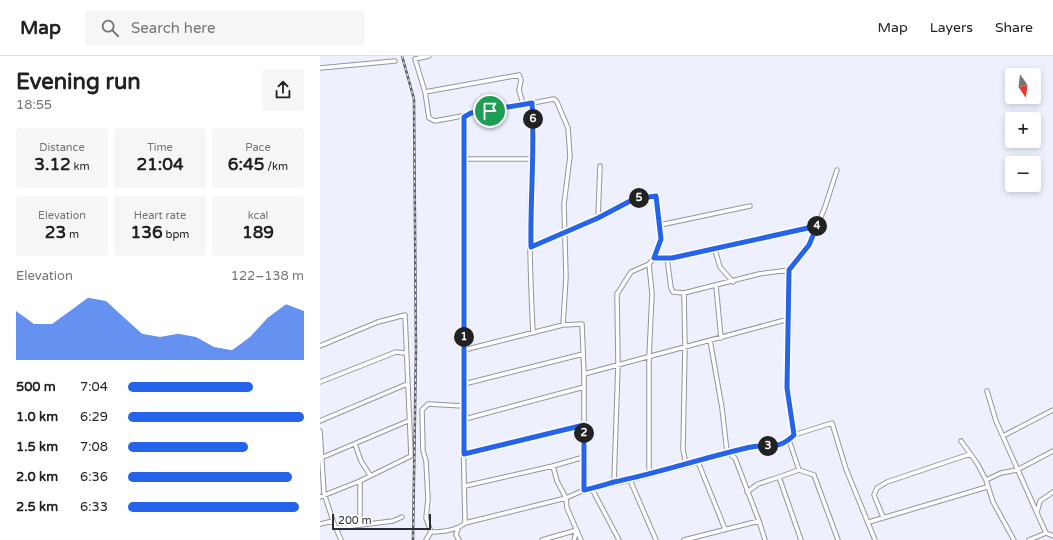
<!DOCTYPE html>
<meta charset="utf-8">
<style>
body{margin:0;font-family:"Varela Round",sans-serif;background:#f6f6f6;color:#202124;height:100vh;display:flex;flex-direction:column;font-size:15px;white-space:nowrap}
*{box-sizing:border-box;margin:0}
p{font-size:13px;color:#757577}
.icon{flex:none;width:22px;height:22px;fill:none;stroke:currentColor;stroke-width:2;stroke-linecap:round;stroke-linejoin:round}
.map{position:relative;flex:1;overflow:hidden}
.panel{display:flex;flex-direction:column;background:#fff;width:320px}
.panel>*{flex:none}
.needle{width:26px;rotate:166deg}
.buttons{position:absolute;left:685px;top:12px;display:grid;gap:8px}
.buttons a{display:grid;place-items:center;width:36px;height:36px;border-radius:4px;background:#fff;box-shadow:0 2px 6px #0003;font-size:20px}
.scale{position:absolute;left:12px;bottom:10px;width:99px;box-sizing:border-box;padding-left:4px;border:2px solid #2c2d32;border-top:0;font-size:11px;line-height:14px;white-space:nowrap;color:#2c2d32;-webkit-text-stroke:3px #fff;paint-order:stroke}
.pin{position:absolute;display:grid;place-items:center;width:34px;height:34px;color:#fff;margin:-17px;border:2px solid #fff;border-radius:50%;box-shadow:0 1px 4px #0007}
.km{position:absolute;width:20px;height:20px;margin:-10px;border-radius:50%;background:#222;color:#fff;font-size:11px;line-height:20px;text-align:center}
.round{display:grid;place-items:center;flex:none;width:42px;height:42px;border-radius:4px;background:#f6f6f6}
.head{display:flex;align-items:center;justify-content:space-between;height:68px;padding:0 16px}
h1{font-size:22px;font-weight:700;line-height:30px}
.figures{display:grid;grid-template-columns:repeat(3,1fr);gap:6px;height:68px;padding:4px 16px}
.figures div{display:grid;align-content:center;border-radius:4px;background:#f6f6f6;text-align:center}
.figures b{font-size:17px;font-weight:700}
.figures small{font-size:11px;font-weight:400}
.figures p{font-size:11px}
.chart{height:112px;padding:8px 16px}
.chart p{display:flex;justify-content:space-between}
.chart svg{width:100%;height:72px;margin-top:4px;fill:#2563eb;opacity:.7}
ul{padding:0 16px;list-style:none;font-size:13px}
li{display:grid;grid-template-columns:64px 48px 1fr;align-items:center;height:30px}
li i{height:10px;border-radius:5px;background:#2563eb}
header{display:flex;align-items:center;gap:24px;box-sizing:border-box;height:56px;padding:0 20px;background:#fff;border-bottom:1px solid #e0e0e0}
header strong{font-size:19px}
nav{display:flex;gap:22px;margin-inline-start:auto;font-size:14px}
.search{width:280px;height:36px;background:#f6f6f6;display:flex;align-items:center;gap:10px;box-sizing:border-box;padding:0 14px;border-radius:4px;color:#757577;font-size:15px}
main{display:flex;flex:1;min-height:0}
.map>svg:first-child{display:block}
</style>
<header>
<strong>Map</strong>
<div class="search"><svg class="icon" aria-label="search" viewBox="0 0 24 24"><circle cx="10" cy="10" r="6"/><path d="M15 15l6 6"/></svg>Search here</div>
<nav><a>Map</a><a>Layers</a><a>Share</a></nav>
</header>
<main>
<section class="panel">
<div class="head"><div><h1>Evening run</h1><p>18:55</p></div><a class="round"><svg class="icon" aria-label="share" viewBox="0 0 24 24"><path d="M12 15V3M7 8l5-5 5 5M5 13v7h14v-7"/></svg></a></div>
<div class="figures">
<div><p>Distance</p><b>3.12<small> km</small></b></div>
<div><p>Time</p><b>21:04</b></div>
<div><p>Pace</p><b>6:45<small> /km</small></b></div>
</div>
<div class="figures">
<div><p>Elevation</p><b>23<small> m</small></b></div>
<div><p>Heart rate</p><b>136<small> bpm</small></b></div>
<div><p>kcal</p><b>189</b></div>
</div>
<div class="chart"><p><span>Elevation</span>122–138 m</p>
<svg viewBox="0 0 160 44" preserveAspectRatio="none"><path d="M0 44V14L10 22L20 22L30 14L40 6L50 8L60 18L70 28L80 30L90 28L100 30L110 36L120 38L130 30L140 18L150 10L160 14V44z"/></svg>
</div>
<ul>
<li><b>500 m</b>7:04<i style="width:71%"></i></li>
<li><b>1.0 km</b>6:29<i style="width:100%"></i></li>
<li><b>1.5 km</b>7:08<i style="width:68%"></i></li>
<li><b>2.0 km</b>6:36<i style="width:93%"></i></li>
<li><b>2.5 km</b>6:33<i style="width:97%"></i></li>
</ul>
</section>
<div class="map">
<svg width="733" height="484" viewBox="0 0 733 484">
<rect width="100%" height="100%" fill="#eef1fd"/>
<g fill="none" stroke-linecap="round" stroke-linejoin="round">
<g stroke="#92959f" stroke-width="5.5">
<path id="street" d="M109 0 95 3 105 36 109 62 115 65 234 43 237 46 248 72 250 100 244 148 246 221 243 269
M0 12 75 5
M105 36 199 19 201 24 199 34 203 48
M212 47C214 83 211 118 210 154 209 195 211 236 213 277
M144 61 143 350 145 363 143 376 145 467
M143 103H211
M278 162 280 110
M340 169 430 150
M211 191 278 162 314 143 336 140C338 163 348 189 329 208L332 238 329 302V419
M395 194 400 211 413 226
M347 202 351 232 353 236 364 237 439 218 469 214
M335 203 352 202 497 170
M396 230 401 282
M364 237 365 291 363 393 366 409 378 406 405 473
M390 284 402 352 407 396 415 402 439 465
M0 290 58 266 85 259 91 400 40 425 0 441
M264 318 469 263
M0 326 76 296 85 297
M144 328 263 298
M667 335 676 365 717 457 726 477 733 480
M145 363 264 331
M0 365 87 328
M0 375 4 437 13 465 21 484
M474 379 467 332 469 214 489 189 505 151 517 114
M683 380 733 354
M641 385 657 407 666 424 673 446 694 484
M35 388 41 405 50 419
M144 398 264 369
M1 402 88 365
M378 406 407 396 437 390 454 391 469 384
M479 414 494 419 518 484
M310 424 336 484
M666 424 681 417 697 414 733 395
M294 426 298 309 297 238 311 216 329 208
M145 430 233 410
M272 433 299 484
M264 434 310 424 366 409
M427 436 438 428 459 421
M717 456 720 445 733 436
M563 461 554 439 557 432 567 426 650 398
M549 466 667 431
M0 468 13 465
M40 469V425
M16 472 73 465 82 461
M138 472 136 479 139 484
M111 476C122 476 136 475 145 467L246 442 264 434V318L262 268 243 269 144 294
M106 484 111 476 106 462 108 443 106 405 103 395 102 354 108 348 143 350
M222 484 257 474 254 484
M261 484 247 452 246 442 237 425 233 410 264 401
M364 484 439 465 445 484
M481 484 459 421 479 414 469 384 474 379 512 367 526 413 555 484
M709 484 726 477"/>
</g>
<use href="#street" stroke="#fff" stroke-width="3.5"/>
<g stroke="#5b5c63" stroke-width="2.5">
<path id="rail" d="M82 0 94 43 96 294 93 484"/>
</g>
<use href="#rail" stroke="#fff" stroke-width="1" stroke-dasharray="3" stroke-linecap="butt"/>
</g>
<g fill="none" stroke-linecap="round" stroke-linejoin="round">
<g stroke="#fff" stroke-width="8">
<path id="route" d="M212 47C215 95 210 143 211 191L278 162 314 143 336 140 341 183 334 202H352L497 170 489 189 469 214 467 332 474 379C458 395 449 387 431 391 385 401 340 417 294 426 284 429 275 432 264 434V369L144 398V61L151 57Z"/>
</g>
<use href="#route" stroke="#2563eb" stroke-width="5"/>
</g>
</svg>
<div class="buttons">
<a><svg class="needle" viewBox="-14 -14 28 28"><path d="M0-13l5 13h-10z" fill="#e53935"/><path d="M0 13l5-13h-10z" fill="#757577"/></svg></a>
<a>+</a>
<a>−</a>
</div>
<div class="scale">200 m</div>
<div class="pin" style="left:170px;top:55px;background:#1e9e55"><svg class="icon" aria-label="arrive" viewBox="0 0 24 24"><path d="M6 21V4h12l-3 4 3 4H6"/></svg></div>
<b class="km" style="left:144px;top:281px">1</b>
<b class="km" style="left:264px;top:377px">2</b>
<b class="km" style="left:448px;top:390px">3</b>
<b class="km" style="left:497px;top:170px">4</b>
<b class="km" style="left:319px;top:142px">5</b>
<b class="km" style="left:213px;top:63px">6</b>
</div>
</main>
